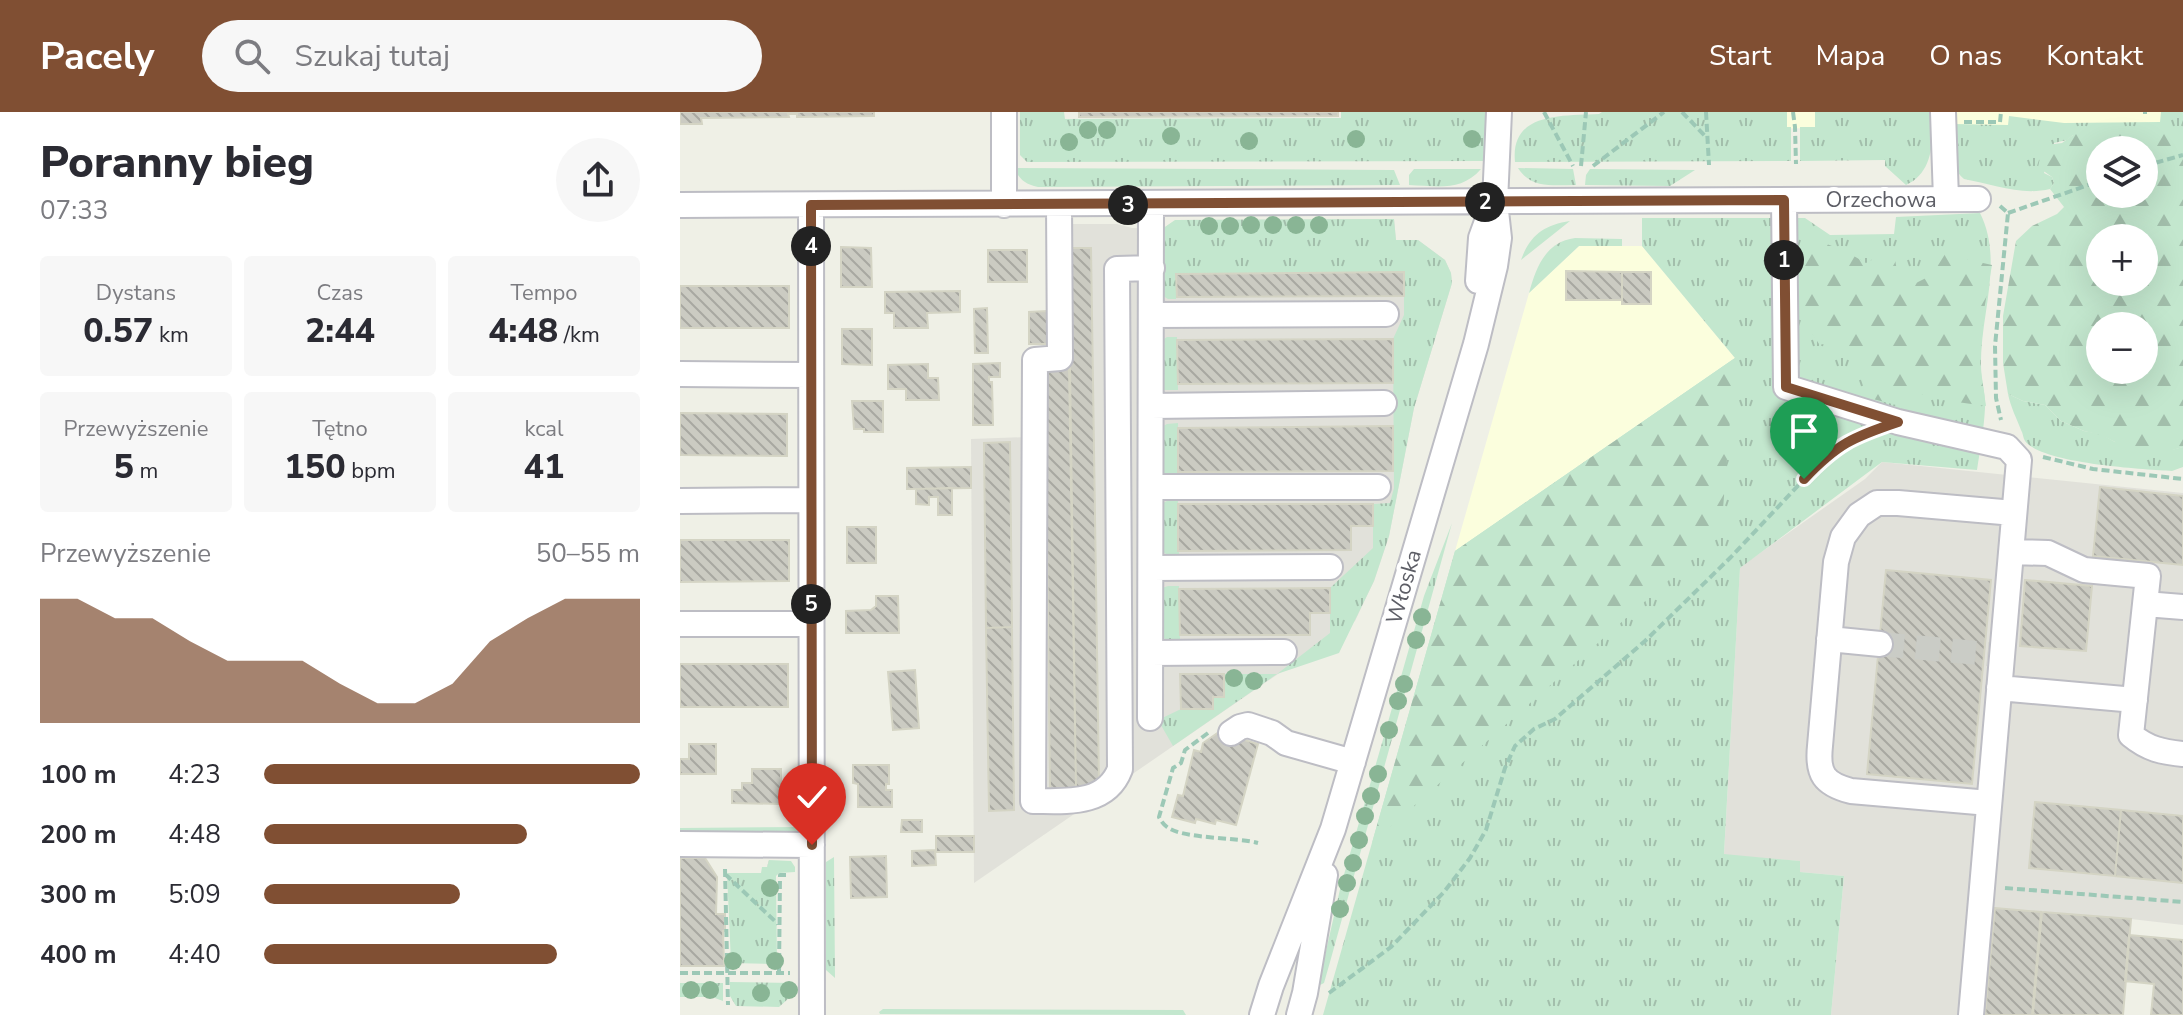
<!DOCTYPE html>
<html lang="pl">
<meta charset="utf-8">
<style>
body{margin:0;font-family:"Nunito Sans",sans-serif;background:#f7f7f7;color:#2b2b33;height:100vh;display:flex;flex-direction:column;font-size:30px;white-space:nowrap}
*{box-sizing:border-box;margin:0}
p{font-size:26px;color:#7c7c81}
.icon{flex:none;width:44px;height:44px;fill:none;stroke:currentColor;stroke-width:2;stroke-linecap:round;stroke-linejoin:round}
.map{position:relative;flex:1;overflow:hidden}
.drawer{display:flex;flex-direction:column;background:#fff;width:680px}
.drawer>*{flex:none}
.fabs{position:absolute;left:1406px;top:24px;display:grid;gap:16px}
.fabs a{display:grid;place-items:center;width:72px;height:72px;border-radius:50%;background:#fff;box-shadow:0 8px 32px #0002;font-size:40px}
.pin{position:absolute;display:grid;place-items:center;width:68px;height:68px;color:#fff;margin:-82px -34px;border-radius:50% 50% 50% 0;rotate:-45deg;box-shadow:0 0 8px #0007}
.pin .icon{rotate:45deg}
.km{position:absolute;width:40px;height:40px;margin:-20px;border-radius:50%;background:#222;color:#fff;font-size:22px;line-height:40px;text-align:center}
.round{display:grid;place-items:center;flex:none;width:84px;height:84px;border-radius:42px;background:#f7f7f7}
.overview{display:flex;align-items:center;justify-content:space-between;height:136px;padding:0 40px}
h1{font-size:44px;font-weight:800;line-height:60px}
.metrics{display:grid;grid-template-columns:repeat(3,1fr);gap:12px;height:136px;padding:8px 40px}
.metrics div{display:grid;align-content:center;border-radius:8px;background:#f7f7f7;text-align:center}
.metrics b{font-size:34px;font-weight:800}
.metrics small{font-size:22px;font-weight:400}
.metrics p{font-size:22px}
.chart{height:224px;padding:16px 40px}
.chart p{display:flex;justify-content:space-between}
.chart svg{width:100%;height:144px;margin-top:8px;fill:#804f33;opacity:.7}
ul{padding:0 40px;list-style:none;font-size:26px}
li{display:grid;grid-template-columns:128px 96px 1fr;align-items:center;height:60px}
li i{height:20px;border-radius:10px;background:#804f33}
header{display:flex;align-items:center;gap:48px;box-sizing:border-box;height:112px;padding:0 40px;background:#804f33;color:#fff}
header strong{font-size:38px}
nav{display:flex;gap:44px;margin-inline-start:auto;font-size:28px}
.search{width:560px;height:72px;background:#f7f7f7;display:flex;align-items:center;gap:20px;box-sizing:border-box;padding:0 28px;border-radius:44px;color:#7c7c81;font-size:30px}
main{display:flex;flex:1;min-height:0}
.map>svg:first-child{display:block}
</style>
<header>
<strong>Pacely</strong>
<div class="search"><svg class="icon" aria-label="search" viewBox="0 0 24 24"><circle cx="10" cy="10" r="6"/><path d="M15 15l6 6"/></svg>Szukaj tutaj</div>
<nav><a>Start</a><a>Mapa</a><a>O nas</a><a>Kontakt</a></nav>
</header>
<main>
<section class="drawer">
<div class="overview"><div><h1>Poranny bieg</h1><p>07:33</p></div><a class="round"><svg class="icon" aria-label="share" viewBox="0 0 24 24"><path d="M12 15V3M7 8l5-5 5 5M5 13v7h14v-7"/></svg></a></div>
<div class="metrics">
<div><p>Dystans</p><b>0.57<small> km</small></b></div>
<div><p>Czas</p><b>2:44</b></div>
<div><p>Tempo</p><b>4:48<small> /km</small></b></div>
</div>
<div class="metrics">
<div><p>Przewyższenie</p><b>5<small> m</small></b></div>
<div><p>Tętno</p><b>150<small> bpm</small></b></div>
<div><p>kcal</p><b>41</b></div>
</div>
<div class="chart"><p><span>Przewyższenie</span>50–55 m</p>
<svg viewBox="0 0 160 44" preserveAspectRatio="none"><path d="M0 44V6L10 6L20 12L30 12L40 19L50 25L60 25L70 25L80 32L90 38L100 38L110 32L120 19L130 12L140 6L150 6L160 6V44z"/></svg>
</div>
<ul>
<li><b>100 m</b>4:23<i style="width:100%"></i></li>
<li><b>200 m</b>4:48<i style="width:70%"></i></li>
<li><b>300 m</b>5:09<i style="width:52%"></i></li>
<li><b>400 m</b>4:40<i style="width:78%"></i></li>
</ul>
</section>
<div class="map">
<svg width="1503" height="903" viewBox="0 0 1503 903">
<defs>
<pattern id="grass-tufts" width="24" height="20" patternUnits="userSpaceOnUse" patternTransform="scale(2)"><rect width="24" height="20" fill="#c3e7ce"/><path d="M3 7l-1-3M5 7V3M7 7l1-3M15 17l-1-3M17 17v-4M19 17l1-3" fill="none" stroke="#a2beab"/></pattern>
<pattern id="forest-firs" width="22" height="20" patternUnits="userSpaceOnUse" patternTransform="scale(2)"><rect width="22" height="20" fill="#c3e7ce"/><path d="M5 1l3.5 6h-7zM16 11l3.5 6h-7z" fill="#a2beab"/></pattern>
<pattern id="building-back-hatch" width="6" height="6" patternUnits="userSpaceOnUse" patternTransform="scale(2)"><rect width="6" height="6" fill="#cbcbc2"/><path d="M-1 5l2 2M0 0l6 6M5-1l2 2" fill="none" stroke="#a8a8a1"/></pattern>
</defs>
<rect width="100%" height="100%" fill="#eff0e6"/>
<path fill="#fbfedd" d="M1044 0H1503V17L1252 15 1044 17Z
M899 134H962L1055 246 775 439 849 181Z"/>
<path fill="#e1e1da" d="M714 107 716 128H738L765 148 771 161 772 171 734 296 709 424 694 469 675 509 294 771 291 327 347 325 373 234 388 112H437L452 116 482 117 496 108Z
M1202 350 1503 381V813L1451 807 1315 796 1305 903H1151L1164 764 1120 760 1119 749 1044 743 1060 455 1185 367Z"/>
<path fill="url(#grass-tufts)" d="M340 0H384L385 7 661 6V0H808L806 43 804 49 347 50 340 43Z
M922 0H1107V15H1111V49L835 50C830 0 882 4 919 2Z
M1135 0H1251C1254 27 1254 60 1226 73L1205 54V48L1120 49V15H1135Z
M1481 0H1503V17H1393V23L1387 28 1374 31 1364 61 1372 65 1374 71 1370 77C1341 84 1312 72 1284 67 1268 54 1273 31 1274 12L1328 13 1329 4 1384 11 1480 10Z
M334 56 714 58 720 73 358 75C345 72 340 68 334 56Z
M838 56 893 57 896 73C874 73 851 77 838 56Z
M734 57H801C781 80 757 74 729 73V63Z
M910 57 1015 58 990 74 905 73 906 63Z
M1300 101C1324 149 1300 203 1301 253 1301 268 1306 282 1305 296 1304 317 1300 338 1297 358L1202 350 1060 456 1044 742 1120 749V760L1164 764 1151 903H643L775 439 1055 246 962 134V106H1125L1150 123 1214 122 1216 105Z
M714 107 716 128H738L765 148 771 161 772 171 734 296 709 424 694 469 659 541 597 562 493 634 478 608 501 597H533V585L544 584V562H597L650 521V476L693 436V392L710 391 714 376 713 227 724 203V161L497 162 496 187H488L483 184 482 117 495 108Z
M890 109 841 148C850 123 864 113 890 109Z
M895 126 942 127V134H899L849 181C856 156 865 130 895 126Z
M487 225H497L498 278H484L481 275V229Z
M1328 282 1343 289 1365 293 1381 309 1404 319 1421 322 1435 330 1491 338 1503 335V355L1492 359C1463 357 1363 352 1345 329 1343 326 1343 321 1341 318 1336 305 1331 296 1328 282Z
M498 311V364H487L481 361 480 316 487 312Z
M487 389H498L499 443H488L481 439V392Z
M772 411 650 850 644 871 638 874 661 773 704 624 744 484Z
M488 474H499L500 527 487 528 482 525V476Z
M121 715V719L108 724H0V716Z
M154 745 155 866 146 858V750Z
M89 748 111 749 115 755V760L99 761 96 764 97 852 51 851 47 761H81L82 755H87Z
M50 870 114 871 109 886 99 895 56 894 50 884Z
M0 871H43V889L32 885H0Z
M203 897 503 898 506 903 200 902 199 900Z"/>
<path fill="url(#forest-firs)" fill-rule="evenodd" d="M1393 17H1503V335L1458 348 1442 342 1435 330 1421 323 1404 319 1381 309 1365 293 1343 289 1328 282 1323 251V204L1336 129 1352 114 1377 102 1384 95 1370 77 1374 71 1372 65 1358 55 1360 46 1366 33 1382 31 1393 23ZM1420 38H1464V82H1420ZM1420 126H1464V170H1420ZM1420 214H1464V258H1420Z
M1131 126 1165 139 1186 151 1203 142 1215 147 1218 165 1236 171 1252 163 1267 139 1285 147 1312 153 1304 198 1300 254 1306 294 1255 287 1233 279 1216 293 1193 287 1178 262 1167 234 1139 232 1117 198V138Z
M1055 246 1041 422 692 731 775 439Z"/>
<path fill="url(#building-back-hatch)" stroke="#d4d4c4" stroke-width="2" d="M0 0H194V4L117 5V2H108L109 5 21 6 22 12H0Z
M399 0H658V4L399 5Z
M161 135 191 136 192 175H161Z
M387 136H411L419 673 396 677Z
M308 138H347V170H308Z
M886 159 942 160V188H886Z
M724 160V184L497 185 496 162Z
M942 160H971V192H942Z
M0 174H109V216H0Z
M280 179V200L247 201 248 216H214V201H205V180Z
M307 196 308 241H295L294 197Z
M367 199V232H349V200Z
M162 217H192V253L162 252Z
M713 227V271L498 272 497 228Z
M320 251V265H309V270H312L313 313H293V252Z
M248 252V266H258L259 288H226V277H208V253Z
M365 253H390L396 677H370Z
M172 289H203V320H184V317H174Z
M0 301 107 302V344L0 343Z
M713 314V359L498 360V316Z
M330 330 332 515 306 516 304 331Z
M291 355V376L227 377V356Z
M1420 375 1503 384V453L1413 444Z
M272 376V403H258V385H249V393L236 392V377Z
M498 392H693V414H671V438L498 439Z
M167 415H196V451H167Z
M0 428H109V469L0 470Z
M1206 458 1311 468 1292 672 1187 662Z
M1345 468 1412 474 1406 539 1340 534Z
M650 476V501H630V523H500L499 477Z
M196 484H218L219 521H166V499L191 498 196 494Z
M332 515 334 698 309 699 306 516Z
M0 552H108V595H0Z
M235 558 239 616 213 618 208 560Z
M500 562H544V585H533V597H501Z
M546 615 554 625 578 632 556 713 536 708 535 712 516 707 515 711 492 705 498 683 503 684 514 638 521 640 523 631Z
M9 632H36V662H0V647H9Z
M173 653H209V672H206V678H212V695H178V672L173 671Z
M72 657H101V670H106L105 679H101V692L52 691V678H62V671H72Z
M1355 690 1441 698 1435 764 1349 756Z
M1441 698 1503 704V771L1435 764Z
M222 708H242V720H221Z
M256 724H294V740H256Z
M255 738 256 753 232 754V739Z
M206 744 207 785 171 786 170 745Z
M0 746H25L37 765 36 802H45V819H43L44 854H0Z
M1315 796 1361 800 1352 903H1305Z
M1362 800 1451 807 1443 903H1353Z
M1449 823 1503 828V903H1471L1474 872 1445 869Z"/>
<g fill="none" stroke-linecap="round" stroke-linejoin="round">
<path stroke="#caccc6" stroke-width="24" stroke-dasharray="24 12" stroke-linecap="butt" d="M1200 532 1308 542"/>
<g stroke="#bdbdc4" stroke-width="28">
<path id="minor" d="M1263 0 1266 87
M1104 88 1106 275 1218 310 1327 335 1339 348 1291 903
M0 93 1298 87
M131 93 132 903
M324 93V0
M379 93 380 246 355 248 353 689C385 689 426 694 440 657L437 157 472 156
M798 169 801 126 812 96
M471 203 706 202
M0 262 131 263
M471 294 704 291
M471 375H698
M0 389 131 388
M1331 440 1368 441 1404 458 1468 464 1465 492
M471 456 650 455
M1503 495 1465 492 1451 623C1468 637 1482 640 1503 642
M0 512H131
M1149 527 1200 532
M471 541 604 540
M1319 576 1455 588
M470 606 471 92
M551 621 560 615 568 613 592 621 606 631 673 650
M1309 691 1171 679C1144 672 1137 662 1140 634L1156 450 1163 425 1179 403 1197 391H1218L1334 401
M0 732 132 733
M582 903 591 874 653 717 796 232 815 154 819 126 815 90 819 0
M619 903 625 881 645 763"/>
</g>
<path stroke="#9cc8b6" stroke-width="4" stroke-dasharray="8 4" stroke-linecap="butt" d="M864 0 893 54
M1002 0 1028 27
M1026 0 1029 53
M1113 0 1115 15 1116 52
M1465 0V2
M1284 10H1320L1321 0
M901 54 906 0
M913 54 984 0
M1464 54 1503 43
M1320 94 1328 101 1315 234 1316 286 1321 308
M1328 101 1420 69
M1363 345 1413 357 1503 367
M528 621 505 638 501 651 493 656 479 705C481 709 483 712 487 715 503 727 555 725 578 731
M45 757 48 893
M45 762 98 812
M1325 776 1503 790
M0 861H110
M99 861 100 763H108
M649 881 711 835 764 780 790 746 806 718 825 656 835 634 854 617 875 607 965 529 1051 445 1144 346 1166 330 1179 324"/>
<use href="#minor" stroke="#fff" stroke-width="24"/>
</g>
<g fill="#89b595">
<circle cx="408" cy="18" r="9"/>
<circle cx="427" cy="18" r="9"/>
<circle cx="491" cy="24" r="9"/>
<circle cx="676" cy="27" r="9"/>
<circle cx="792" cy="27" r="9"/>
<circle cx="569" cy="29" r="9"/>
<circle cx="389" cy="30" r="9"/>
<circle cx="571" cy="113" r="9"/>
<circle cx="593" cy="113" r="9"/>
<circle cx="616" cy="113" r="9"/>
<circle cx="639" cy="113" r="9"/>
<circle cx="529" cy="114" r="9"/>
<circle cx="550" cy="114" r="9"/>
<circle cx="742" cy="505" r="9"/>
<circle cx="736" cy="528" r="9"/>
<circle cx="554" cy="566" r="9"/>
<circle cx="574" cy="569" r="9"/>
<circle cx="724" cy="572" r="9"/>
<circle cx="718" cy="589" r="9"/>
<circle cx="709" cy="618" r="9"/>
<circle cx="698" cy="662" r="9"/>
<circle cx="691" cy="684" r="9"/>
<circle cx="685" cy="704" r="9"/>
<circle cx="679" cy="728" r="9"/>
<circle cx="673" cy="751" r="9"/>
<circle cx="667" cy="771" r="9"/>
<circle cx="90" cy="776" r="9"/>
<circle cx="660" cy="797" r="9"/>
<circle cx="53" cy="849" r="9"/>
<circle cx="95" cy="849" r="9"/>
<circle cx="11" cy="878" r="9"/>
<circle cx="30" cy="878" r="9"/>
<circle cx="109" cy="878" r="9"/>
<circle cx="81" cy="881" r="9"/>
</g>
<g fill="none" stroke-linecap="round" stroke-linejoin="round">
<g stroke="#fff" stroke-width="16">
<path id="route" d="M132 733 131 93 1104 88 1106 275 1218 310C1173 325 1157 332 1124 367"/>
</g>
<use href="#route" stroke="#804f33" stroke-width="10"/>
</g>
<g text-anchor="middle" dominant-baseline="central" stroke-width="8" stroke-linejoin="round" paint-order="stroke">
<g font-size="22" fill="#5d5e66" stroke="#fff">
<text x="1201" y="88">Orzechowa</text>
<text transform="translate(724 475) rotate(-74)">Włoska</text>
</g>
</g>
</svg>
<div class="fabs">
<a><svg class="icon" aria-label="layers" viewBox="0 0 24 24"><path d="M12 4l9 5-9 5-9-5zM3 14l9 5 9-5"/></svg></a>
<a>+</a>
<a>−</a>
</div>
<div class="pin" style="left:1124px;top:367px;background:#1e9e55"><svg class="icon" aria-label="arrive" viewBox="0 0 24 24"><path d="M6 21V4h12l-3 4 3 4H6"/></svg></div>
<div class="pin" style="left:132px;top:733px;background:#d93025"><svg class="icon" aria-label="check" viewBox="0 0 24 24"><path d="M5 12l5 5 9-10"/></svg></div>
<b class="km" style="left:1104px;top:148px">1</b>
<b class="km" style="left:805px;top:90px">2</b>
<b class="km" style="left:448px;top:93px">3</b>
<b class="km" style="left:131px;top:134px">4</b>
<b class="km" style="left:131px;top:492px">5</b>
</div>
</main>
